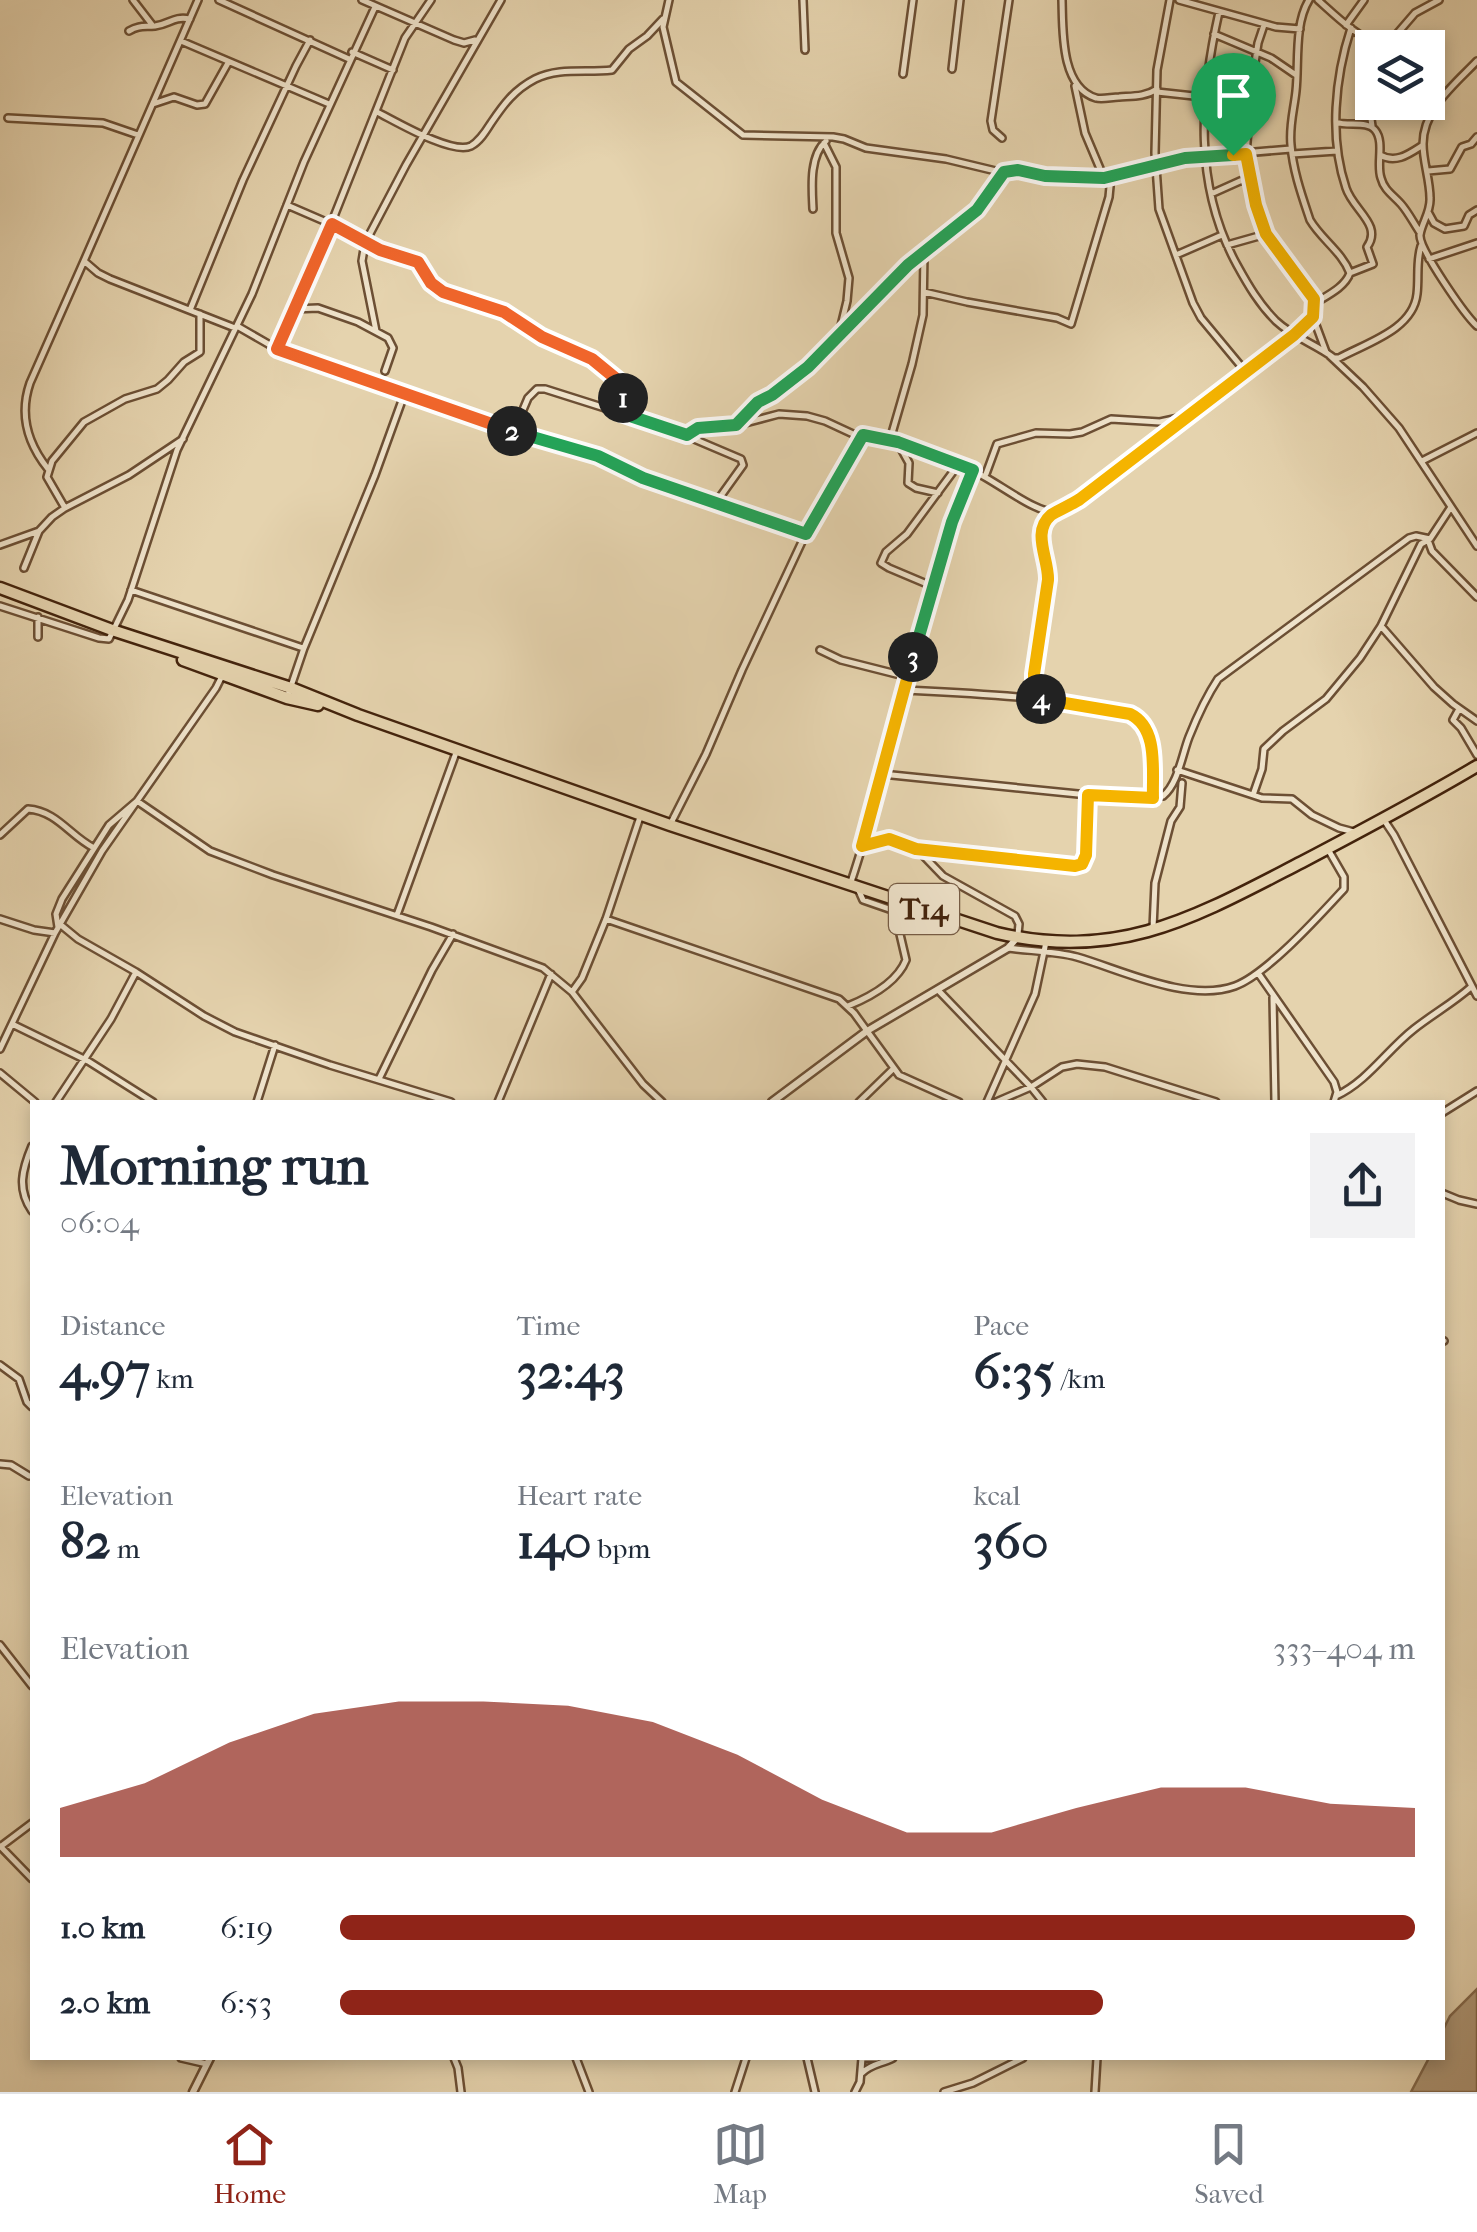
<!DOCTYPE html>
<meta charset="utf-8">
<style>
body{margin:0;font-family:"IM FELL French Canon",serif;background:#f2f2f3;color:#1f2937;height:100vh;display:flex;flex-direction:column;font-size:38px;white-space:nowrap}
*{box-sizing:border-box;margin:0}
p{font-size:32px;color:#747a83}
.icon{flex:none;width:55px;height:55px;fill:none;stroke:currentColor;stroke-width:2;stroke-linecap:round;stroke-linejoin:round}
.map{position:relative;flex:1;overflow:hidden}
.drawer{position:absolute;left:30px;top:1100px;width:1415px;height:960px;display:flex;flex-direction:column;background:#fff;border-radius:0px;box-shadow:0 5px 15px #0003}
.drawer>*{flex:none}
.fabs{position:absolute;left:1355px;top:30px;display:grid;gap:20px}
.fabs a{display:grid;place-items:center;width:90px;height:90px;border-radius:0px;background:#fff;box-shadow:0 5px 15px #0003;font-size:50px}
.pin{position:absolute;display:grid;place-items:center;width:85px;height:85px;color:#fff;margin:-102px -42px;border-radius:50% 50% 50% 0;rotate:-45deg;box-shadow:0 0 10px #0007}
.pin .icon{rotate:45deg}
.km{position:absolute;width:50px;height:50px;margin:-25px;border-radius:50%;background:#222;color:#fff;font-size:28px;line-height:50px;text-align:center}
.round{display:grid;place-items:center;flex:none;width:105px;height:105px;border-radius:0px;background:#f2f2f3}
.summary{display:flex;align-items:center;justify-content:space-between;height:170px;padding:0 30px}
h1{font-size:55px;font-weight:700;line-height:75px}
.stats{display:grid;grid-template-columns:repeat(3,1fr);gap:15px;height:170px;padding:10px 30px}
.stats div{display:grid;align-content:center}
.stats b{font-size:50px;font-weight:700}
.stats small{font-size:28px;font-weight:400}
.stats p{font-size:28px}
.chart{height:280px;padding:20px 30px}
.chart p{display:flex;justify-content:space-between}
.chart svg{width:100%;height:180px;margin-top:10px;fill:#8f2418;opacity:.7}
ul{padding:0 30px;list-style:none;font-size:32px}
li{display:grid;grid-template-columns:160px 120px 1fr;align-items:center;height:75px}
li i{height:25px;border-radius:12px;background:#8f2418}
.menu{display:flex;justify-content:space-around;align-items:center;height:140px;border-top:2px solid #e0e1e3;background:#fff;font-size:28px;color:#747a83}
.menu a{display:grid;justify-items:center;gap:5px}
.menu .on{color:#8f2418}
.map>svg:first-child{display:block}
</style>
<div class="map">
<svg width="1477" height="2092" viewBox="0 0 1477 2092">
<rect width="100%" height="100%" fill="#e5d3ae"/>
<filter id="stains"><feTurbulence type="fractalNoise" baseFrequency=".002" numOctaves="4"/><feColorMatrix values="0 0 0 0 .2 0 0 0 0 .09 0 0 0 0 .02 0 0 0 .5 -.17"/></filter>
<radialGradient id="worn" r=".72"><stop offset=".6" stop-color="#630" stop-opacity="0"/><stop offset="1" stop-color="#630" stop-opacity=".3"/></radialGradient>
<path fill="#ae9777" stroke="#83694c" stroke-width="2.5" d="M1477 1989V2092H1411L1429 2058H1442L1443 2030 1450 2016Z"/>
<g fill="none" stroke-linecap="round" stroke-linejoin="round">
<g stroke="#6c4f34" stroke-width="10">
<path id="minor" d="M133 0 153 26
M198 0 84 261 98 273 110 279 235 328
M219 0 349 59
M362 0 454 40 464 43 475 40
M669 0 663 27 676 82 743 135 833 137 844 139 866 148 946 159 1000 172 1014 170 1045 175 1087 178 1122 174 1185 158 1291 149
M803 0 805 50
M1062 0C1063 29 1060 87 1096 98 1102 100 1112 97 1119 97 1132 96 1145 97 1157 89
M1170 0 1157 70 1155 153 1159 209 1193 303 1201 318 1245 371
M1179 0 1276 27 1300 29
M1309 0C1294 24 1299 64 1296 91 1294 110 1289 126 1291 145 1293 171 1302 196 1310 220 1321 239 1342 252 1350 273 1345 287 1328 295 1315 303
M1318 0C1337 17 1357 37 1381 45L1390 42 1415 13 1439 0
M1219 12C1200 97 1193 185 1237 265 1248 285 1259 304 1276 321 1293 337 1315 344 1334 358H1339C1366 343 1413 330 1417 294 1419 278 1416 262 1421 246
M1264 25 1258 43 1252 82 1246 154 1256 205 1266 234 1313 299V317L1326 352 1363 387 1399 428 1477 546
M1346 25 1364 0
M129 31C139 25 144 27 155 26 170 24 173 16 190 19
M1214 34 1271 58 1296 75
M181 41 329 104
M352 52 393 70
M1477 61C1455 84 1423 109 1423 144 1423 162 1430 180 1430 198 1431 212 1422 222 1420 235 1419 249 1465 315 1477 326
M952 69 960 0
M903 74 913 0
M1075 86 1085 133 1104 178
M1157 92 1203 97
M153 104 174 97 197 105 205 104 228 63
M377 112C395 121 452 155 471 146 480 141 486 131 491 123 504 104 514 90 535 79 559 67 586 73 612 70L629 49 647 36 663 19
M8 118 103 123 138 135
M1336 122C1347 127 1367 120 1375 130 1385 142 1376 164 1381 178 1384 190 1393 195 1401 204 1408 212 1413 222 1419 231
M1372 126 1368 98 1372 86
M1002 138 993 130 991 121 1009 0
M824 143 836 167V233L849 278 847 301 839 334
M1292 154 1337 151
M1380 155C1396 164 1409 154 1423 145
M1428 171 1450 169 1462 147 1471 144 1477 137
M1211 194 1240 181 1250 179
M287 205 331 224 380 250 417 262 431 283 443 292 504 312 541 337 592 359 623 385 624 391 621 413
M813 209C812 188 809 156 826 141
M1428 212 1434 223 1445 229 1464 226 1469 215 1477 210
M1227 245 1266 234
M1176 255 1222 235
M1429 259 1477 243
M1350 273 1373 264 1367 247C1383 225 1353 210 1346 188 1329 138 1335 77 1351 28
M924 292 967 302 1057 318 1071 324 1109 197 1111 176
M294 309 318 308 358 322 388 338 393 348 385 371
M190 310 243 180 296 66 310 40
M237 326 277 349 302 360 500 427 598 456 643 479 806 534
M376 331 362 261 365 243 406 165 501 0
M277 348 331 224 405 38 431 0
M739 421 758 402 772 395 808 367 908 265 977 210 1004 172
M514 431 528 398 537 389H545L668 428 741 459 743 465 715 504
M687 435 699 428 730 427 779 414 807 416 825 421 853 434 873 436 898 442 973 471C994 479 1039 517 1059 512 1067 510 1074 504 1080 499L1293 335 1313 317
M890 440 912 364 923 315 924 253
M899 445 909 463 908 483 916 488 938 493
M1422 461 1477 433
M48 469C28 444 19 415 30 383L84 261
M986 474 997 444 1036 433 1070 434 1082 432 1111 419 1160 422 1183 417
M65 508 47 477 52 461 84 422 125 399 157 389 168 380 184 362 200 352V314
M0 545 39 531
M24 568 39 531 52 517 65 508 129 475 183 439
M934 587 889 568 881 563 886 552 907 534 958 465
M131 590 303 648
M0 606 99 638 109 639 128 600 177 450 252 294 304 162 375 7
M1381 626 1434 687 1453 704 1477 721
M38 637V617
M820 650 841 660 908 677
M904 690C942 692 1124 699 1143 722 1156 737 1152 778 1153 798
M287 698 304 648 375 475 404 395
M1038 698 1034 688V674L1048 572 1041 537V530L1052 512
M1459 709 1453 720 1461 728 1477 755
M1177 770 1262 798 1292 799 1312 815 1339 828 1354 832
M882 774 1088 795 1136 798 1163 796C1178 784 1182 755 1189 737 1197 717 1206 697 1218 679L1409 538 1416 536 1430 539 1451 507
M1253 795 1262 769 1264 749 1283 731 1326 699 1360 658 1381 626 1421 544 1428 540 1432 551 1477 597
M1384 820 1394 835 1477 996
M670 825 706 754 742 670 807 531 863 435
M0 835 28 809C57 811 70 836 94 848
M862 845 889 839 916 849 1081 865 1086 855 1088 795
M917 849 943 876 1015 916 1019 924 1018 934
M851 882C884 783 905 680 936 580 948 543 956 506 973 471
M397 915 457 750
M0 919 34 930 55 933
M606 919 839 999 854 1013 899 1075 959 1102
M61 925 78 939 136 972 204 1016 235 1032 330 1065 451 1102
M58 927 56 914 62 899 109 825 137 801 210 851 273 875 431 927 543 968 572 992 643 1084 662 1102
M1153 928 1155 883 1171 821 1180 807 1182 783
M1008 948C1030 951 1056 951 1077 957 1122 970 1188 1003 1235 986 1267 974 1320 915 1344 889V877L1329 851
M1258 973 1334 1082 1337 1092 1334 1102
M938 990 1031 1087 1043 1102
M572 992 582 978 606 919 640 817
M1273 997 1275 1102
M848 1006C870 997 897 983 906 960L895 913 892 910 863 900 859 891
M12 1024 88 1061 153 1102
M0 1049 55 933 102 851 216 688 223 674
M0 1073 35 1102
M379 1079 432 970 453 934
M1336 1096C1368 1081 1387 1050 1414 1029 1433 1014 1453 1003 1471 987
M56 1102 111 1019 136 972
M257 1102 275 1045
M498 1102 551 974
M859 1102 893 1069
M987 1102 1035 994 1046 942
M996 1102 1031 1087 1062 1067 1077 1064 1105 1067 1216 1102
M1442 1113 1477 1091
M32 1146C22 1170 17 1189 32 1211
M1442 1193 1459 1200 1477 1204
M1442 1340 1444 1341
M0 1365 19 1379 27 1402 32 1407
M0 1464 11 1465 29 1476
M0 1645 32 1686
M0 1846 32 1879
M0 1847 32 1823
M181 2058 207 2064
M454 2058 458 2068 461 2092
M576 2058 589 2092
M807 2058 815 2092
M862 2073C871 2064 881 2064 893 2058
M735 2092 746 2058
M855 2092 860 2082 862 2058H877
M944 2092 973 2083 1023 2058
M1095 2092 1097 2058"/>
</g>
<g stroke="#6c4f34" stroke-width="11">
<path id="tertiary" d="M772 1102 867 1031 1008 948 1017 938
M193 2092 210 2058"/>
</g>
<g stroke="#43230c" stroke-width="15">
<path id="trunk" d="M0 588 112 630 291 688 358 715 670 825 997 933C1120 962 1197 916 1302 862 1361 831 1420 800 1477 766
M183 660 287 698 318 705"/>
</g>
<use href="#minor" stroke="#eee2ca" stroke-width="5"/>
<use href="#tertiary" stroke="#eee2ca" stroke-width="6"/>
<use href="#trunk" stroke="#e5d3ae" stroke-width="10"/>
</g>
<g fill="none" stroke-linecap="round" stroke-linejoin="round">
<g stroke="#fff" stroke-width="20">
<path id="split-1" d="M623 398 621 413 687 435 698 428 736 425 758 402 772 395 808 367 908 265 977 210 1004 172 1018 170 1045 176 1104 178 1185 158 1233 155"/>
</g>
<g stroke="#fff" stroke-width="20">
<path id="split-2" d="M512 431 277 349 332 224 380 250 418 262 431 283 443 292 504 312 542 337 592 359 620 382 624 392 623 398"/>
</g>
<g stroke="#fff" stroke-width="20">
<path id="split-3" d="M512 431 598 456 643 478 806 534 863 435 898 442 973 470 952 522 913 657"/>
</g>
<g stroke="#fff" stroke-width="20">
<path id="split-4" d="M913 657 862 846 889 839 916 849 1075 866 1082 864 1086 855 1088 795 1153 798C1152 771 1159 728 1130 714L1041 699"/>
</g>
<g stroke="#fff" stroke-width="20">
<path id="split-5" d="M1041 699H1038L1034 688V674L1048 580C1049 559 1031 532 1051 515 1055 512 1073 504 1080 499L1294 335 1313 317 1314 299 1266 234 1256 205 1246 154 1233 155"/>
</g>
<use href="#split-1" stroke="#22a559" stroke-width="12"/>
<use href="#split-2" stroke="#f0652b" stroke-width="12"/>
<use href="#split-3" stroke="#22a559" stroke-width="12"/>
<use href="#split-4" stroke="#f5b400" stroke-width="12"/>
<use href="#split-5" stroke="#f5b400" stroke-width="12"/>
</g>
<g text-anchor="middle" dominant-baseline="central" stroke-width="8" stroke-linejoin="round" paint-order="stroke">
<rect fill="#eee2ca" stroke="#765c45" stroke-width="2.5" x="889" y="884" width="70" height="50" rx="8"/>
<g font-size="30" font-weight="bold" fill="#43230c">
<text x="924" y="909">T14</text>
</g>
</g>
<rect width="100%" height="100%" filter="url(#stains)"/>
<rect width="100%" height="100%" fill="url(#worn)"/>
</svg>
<div class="fabs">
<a><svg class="icon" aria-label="layers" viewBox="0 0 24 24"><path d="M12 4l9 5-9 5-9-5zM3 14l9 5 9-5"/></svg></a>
</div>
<div class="pin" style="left:1233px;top:155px;background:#1e9e55"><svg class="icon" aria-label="arrive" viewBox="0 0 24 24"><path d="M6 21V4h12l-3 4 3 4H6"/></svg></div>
<b class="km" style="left:623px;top:398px">1</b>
<b class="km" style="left:512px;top:431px">2</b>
<b class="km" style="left:913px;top:657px">3</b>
<b class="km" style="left:1041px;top:699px">4</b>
<section class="drawer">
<div class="summary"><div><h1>Morning run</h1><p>06:04</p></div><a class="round"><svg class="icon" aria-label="share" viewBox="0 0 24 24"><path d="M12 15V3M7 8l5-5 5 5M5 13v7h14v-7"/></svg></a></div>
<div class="stats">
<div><p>Distance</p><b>4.97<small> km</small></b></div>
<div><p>Time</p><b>32:43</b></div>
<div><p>Pace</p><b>6:35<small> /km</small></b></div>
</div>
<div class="stats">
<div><p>Elevation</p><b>82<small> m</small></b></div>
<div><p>Heart rate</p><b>140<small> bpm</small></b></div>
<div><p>kcal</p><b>360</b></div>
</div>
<div class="chart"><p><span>Elevation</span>333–404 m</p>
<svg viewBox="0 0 160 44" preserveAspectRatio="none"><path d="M0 44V32L10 26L20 16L30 9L40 6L50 6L60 7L70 11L80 19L90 30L100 38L110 38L120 32L130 27L140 27L150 31L160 32V44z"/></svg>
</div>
<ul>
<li><b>1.0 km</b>6:19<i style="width:100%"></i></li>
<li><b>2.0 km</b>6:53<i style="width:71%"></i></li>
</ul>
</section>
</div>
<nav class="menu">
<a class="on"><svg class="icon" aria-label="home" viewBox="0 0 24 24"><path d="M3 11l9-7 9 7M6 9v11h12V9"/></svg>Home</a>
<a><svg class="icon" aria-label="map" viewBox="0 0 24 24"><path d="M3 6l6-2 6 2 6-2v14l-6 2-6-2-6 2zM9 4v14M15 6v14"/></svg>Map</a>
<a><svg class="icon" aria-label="saved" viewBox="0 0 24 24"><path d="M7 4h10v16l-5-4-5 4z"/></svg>Saved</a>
</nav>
